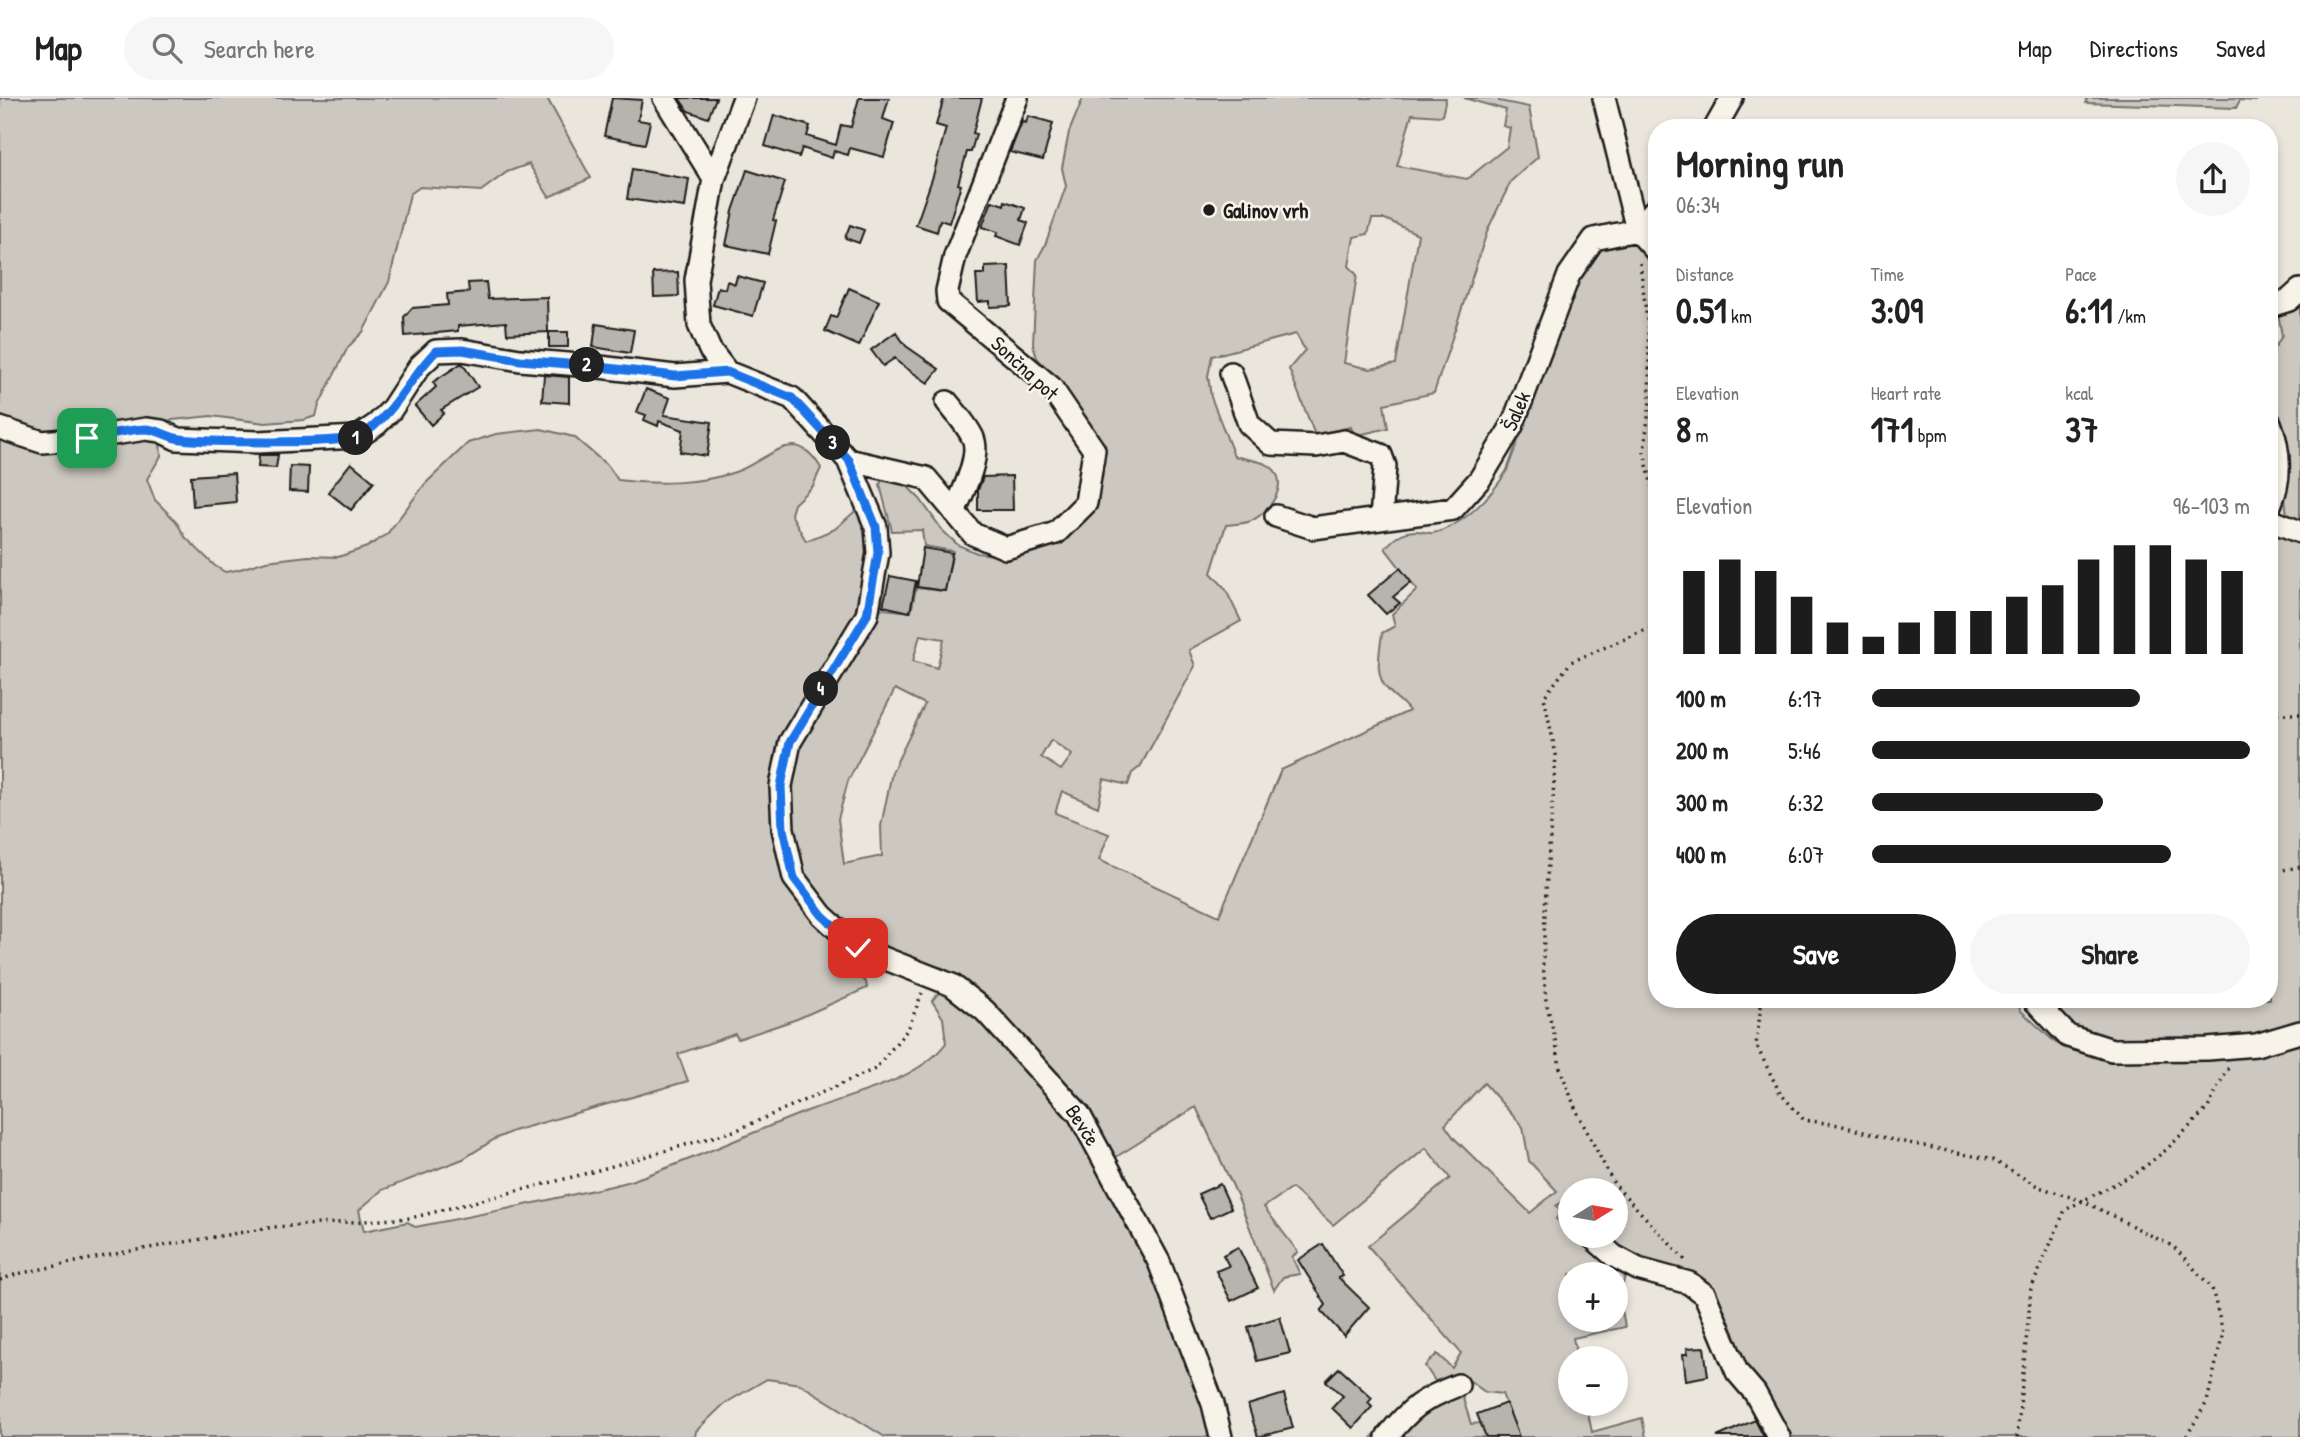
<!DOCTYPE html>
<meta charset="utf-8">
<style>
body{margin:0;font-family:"Patrick Hand",sans-serif;background:#f6f6f6;color:#222;height:100vh;display:flex;flex-direction:column;font-size:26px;white-space:nowrap}
*{box-sizing:border-box;margin:0}
p{font-size:23px;color:#767676}
.icon{flex:none;width:38px;height:38px;fill:none;stroke:currentColor;stroke-width:2;stroke-linecap:round;stroke-linejoin:round}
.map{position:relative;flex:1;overflow:hidden}
.drawer{position:absolute;left:1648px;top:21px;width:630px;height:889px;display:flex;flex-direction:column;background:#fff;border-radius:28px;box-shadow:0 4px 10px #0003}
.drawer>*{flex:none}
.needle{width:46px;rotate:79deg}
.fabs{position:absolute;left:1558px;top:1080px;display:grid;gap:14px}
.fabs a{display:grid;place-items:center;width:70px;height:70px;border-radius:50%;background:#fff;box-shadow:0 4px 10px #0003;font-size:35px}
.pin{position:absolute;display:grid;place-items:center;width:60px;height:60px;color:#fff;margin:-30px;border-radius:14px;box-shadow:0 4px 10px #0006}
.km{position:absolute;width:35px;height:35px;margin:-18px;border-radius:50%;background:#222;color:#fff;font-size:19px;line-height:35px;text-align:center}
.round{display:grid;place-items:center;flex:none;width:74px;height:74px;border-radius:37px;background:#f6f6f6}
.head{display:flex;align-items:center;justify-content:space-between;height:119px;padding:0 28px}
h1{font-size:38px;font-weight:700;line-height:52px}
.stats{display:grid;grid-template-columns:repeat(3,1fr);gap:10px;height:119px;padding:7px 28px}
.stats div{display:grid;align-content:center}
.stats b{font-size:35px;font-weight:700}
.stats small{font-size:19px;font-weight:400}
.stats p{font-size:19px}
.chart{height:196px;padding:14px 28px}
.chart p{display:flex;justify-content:space-between}
.chart svg{width:100%;height:126px;margin-top:7px;stroke:#1c1c1c;stroke-width:6}
.cta{display:flex;gap:14px;margin-top:auto;padding:14px 28px}
.cta a{flex:1;height:80px;border-radius:42px;background:#1c1c1c;color:#fff;font-size:28px;font-weight:700;line-height:80px;text-align:center}
.cta a+a{background:#f6f6f6;color:#222}
ul{padding:0 28px;list-style:none;font-size:23px}
li{display:grid;grid-template-columns:112px 84px 1fr;align-items:center;height:52px}
li i{height:18px;border-radius:9px;background:#1c1c1c}
header{display:flex;align-items:center;gap:42px;box-sizing:border-box;height:98px;padding:0 35px;background:#fff;border-bottom:2px solid #e0e0e0}
header strong{font-size:33px}
nav{display:flex;gap:38px;margin-inline-start:auto;font-size:24px}
.search{width:490px;height:63px;background:#f6f6f6;display:flex;align-items:center;gap:18px;box-sizing:border-box;padding:0 24px;border-radius:38px;color:#767676;font-size:26px}
.map>svg:first-child{display:block}
</style>
<header>
<strong>Map</strong>
<div class="search"><svg class="icon" aria-label="search" viewBox="0 0 24 24"><circle cx="10" cy="10" r="6"/><path d="M15 15l6 6"/></svg>Search here</div>
<nav><a>Map</a><a>Directions</a><a>Saved</a></nav>
</header>
<div class="map">
<svg width="2300" height="1339" viewBox="0 0 2300 1339">
<rect width="100%" height="100%" fill="#eae6dc"/>
<filter id="ink" filterUnits="userSpaceOnUse"><feTurbulence type="fractalNoise" baseFrequency=".0143" numOctaves="2"/><feDisplacementMap in="SourceGraphic" scale="14" xChannelSelector="R" yChannelSelector="G"/><feConvolveMatrix kernelMatrix="1 2 1 2 8 2 1 2 1" color-interpolation-filters="sRGB"/></filter>
<g filter="url(#ink)">
<path fill="#ccc8c0" stroke="#74726e" stroke-width="2" fill-rule="evenodd" d="M0 0H547L591 80 549 99 529 66 507 74 481 93 420 89 410 96 389 184 363 234 348 249 319 307 316 318 304 322 265 325 211 318 153 324 52 339 0 322Z
M1083 0H1446L1442 18 1412 16 1397 68 1467 81 1507 49 1510 30 1503 28 1506 12 1464 0H1499V3L1529 9 1538 59 1511 83 1488 131 1434 295 1384 306 1388 330 1354 338 1351 329 1315 337 1289 271 1305 252 1296 236 1212 258 1208 278 1211 299 1234 358C1244 361 1262 362 1271 369 1292 386 1267 418 1248 424 1241 426 1233 426 1226 427L1211 475 1225 490 1241 523 1189 552 1195 568 1140 669 1132 675 1128 687 1104 681 1098 709 1062 693 1055 715 1109 736 1099 762 1219 818 1281 672 1409 613C1403 604 1396 601 1389 593 1373 578 1380 554 1382 535L1395 528 1392 516 1417 492 1385 450C1395 440 1401 433 1417 433 1422 433 1428 436 1433 435 1462 429 1493 397 1507 372L1575 190 1599 146C1626 140 1639 138 1657 161V901H2015L2021 913 2056 945 2107 958H2237L2275 953 2300 943V1339H1785L1737 1266 1713 1197 1611 1149 1604 1138H1615V1092H1570V1099L1556 1108 1561 1113 1556 1121 1570 1132V1138H1576L1626 1173 1620 1200 1625 1229 1573 1240 1577 1260H1570V1306H1586L1592 1334 1642 1320 1646 1339H1519L1502 1296 1485 1294 1470 1283 1449 1281 1435 1283 1425 1268 1437 1256 1452 1270 1461 1255 1368 1148 1450 1080 1426 1050 1333 1127 1292 1090 1264 1109 1298 1154 1292 1159 1300 1176 1283 1179 1274 1192 1237 1097 1196 1009 1116 1059 1106 1044 966 885 943 870 901 858 861 840 832 815 810 788 800 769 788 717 790 678 799 648 874 510 911 514 916 490 945 493 953 453 924 448 922 432 892 433 880 387 883 377 903 384 920 401 943 433 958 447 977 455 994 457 1019 453 1079 403 1087 353 1053 278 1037 260 1033 246 1037 162 1045 147 1066 88 1062 70 1069 34ZM1372 121H1385L1418 136 1396 266 1370 271 1344 265 1357 177 1349 168 1354 139 1368 136ZM920 537 944 541 937 570 913 563ZM895 591 925 606 892 674 881 728 882 758 844 766 838 721 848 683ZM1051 642 1072 657 1061 672 1041 659ZM1484 985 1523 1029 1529 1063 1557 1093 1530 1115 1454 1040 1445 1027ZM1570 1176H1615V1222H1570Z
M2087 0H2258L2256 3 2240 2 2236 10 2086 5Z
M2300 202V924L2279 936 2249 943H2118L2065 929 2044 901H2270V431L2287 418 2276 321 2270 314V253L2273 252 2282 238 2278 215Z
M541 331 574 339 609 369 618 382C653 387 701 386 735 374 755 368 773 349 793 348 806 348 815 360 821 370L813 388 794 406 791 416 806 443 835 431 862 407 870 433V470L859 519 798 609 783 646 774 679 771 709 773 725 824 829 846 854 848 866 866 884 867 890 797 921 738 941 735 936 678 956 688 983 513 1033 495 1041 463 1061 382 1092 359 1112 364 1133 408 1124 415 1129C467 1119 519 1109 570 1097 589 1093 609 1089 627 1084 690 1064 749 1035 810 1012 853 996 918 983 946 945L943 920 932 903 943 889 965 904 1072 1016 1147 1158 1197 1282 1213 1339H885L800 1286 767 1281 724 1306 696 1333 695 1339H0V338L17 347 57 352 127 339 160 342 161 358 147 381 155 402 176 423 185 439 215 468 225 474 237 472 266 463 308 458 338 459 367 449 387 436 425 386 468 345 496 336Z
M1460 1291 1471 1326 1482 1325 1488 1339H1372L1402 1309Z"/>
<path fill="#b6b4ac" stroke="#1c1c1c" stroke-width="2" d="M612 0 642 2 638 22 650 24 645 46 604 38Z
M679 0H716L708 20 688 13Z
M859 0H889L883 21 894 25 884 59 850 50 848 57 834 53 832 60 802 50 799 59 765 48 774 17 810 28 807 38 836 47 841 27 851 29Z
M944 0H982L973 35 976 36 971 54H967L958 86 961 87 949 125 940 122 937 134 916 127 933 78 946 30 936 27Z
M1028 18 1053 25 1043 62 1010 54 1022 24 1026 25Z
M632 71 689 81 685 109 627 101Z
M747 72 785 84 773 122 776 123 768 156 726 147 733 113Z
M992 103 1004 107 1005 103 1025 110 1021 122 1028 125 1020 147 996 138 998 134 982 129Z
M850 127 864 132 859 145 845 140Z
M1009 168 1011 208 990 209V203L978 204 976 176H985V169Z
M678 174 679 198 654 199 653 175Z
M737 178 763 185 753 218 713 207 718 189 725 191 727 183 735 186Z
M486 184 488 201 547 199 548 234 507 236 506 224 458 228V233L405 238 404 219 412 210 448 207 447 196 469 194 468 185Z
M849 190 879 203 859 248 825 233 831 218 836 220Z
M596 226 634 232 630 255 593 249Z
M549 234H568V249H549Z
M896 234 906 248 939 271 928 285 899 265 895 260 883 268 871 252Z
M462 265 478 289 441 312 444 315 431 327 415 308 436 289 433 284Z
M544 277 569 279V305L542 303Z
M646 291 670 300 664 317 712 324 707 358 680 354 683 332 659 323 658 328 644 322 646 317 637 314Z
M259 357H278L276 370 258 369Z
M351 365 374 384 351 412 328 394Z
M290 368 309 369 308 394 289 393Z
M234 375 236 404 193 408 191 378Z
M1012 378 1013 412H978V392L983 379Z
M923 450 952 455 945 493 917 489Z
M1400 470 1411 484 1393 499 1400 505 1386 516 1368 497Z
M890 478 916 483 910 514 883 508Z
M1220 1086 1231 1110 1210 1120 1198 1096Z
M1323 1146 1343 1178 1339 1180 1369 1209 1344 1238 1321 1213 1326 1207 1298 1162Z
M1238 1149 1258 1190 1231 1203 1216 1173 1229 1168 1223 1157Z
M1280 1219 1290 1255 1257 1263 1248 1229Z
M1704 1249 1708 1278 1686 1282 1683 1256H1688L1687 1250Z
M1339 1270 1372 1300 1368 1305 1372 1309 1353 1330 1332 1310 1343 1298 1326 1283Z
M1284 1296 1293 1330 1258 1339 1248 1307Z
M1506 1305 1519 1339H1486L1477 1316Z
M1755 1322 1764 1339H1717Z"/>
<g fill="none" stroke-linecap="round" stroke-linejoin="round">
<g stroke="#1c1c1c" stroke-width="26">
<path id="street" d="M664 0 714 81
M744 0 714 81 696 182 699 227 710 252 727 274 792 300 848 362 876 429 878 455 867 517 790 644 781 688 783 731 794 780 822 817 858 850 952 887 985 913 1079 1016 1159 1164 1213 1306 1221 1339
M1604 0 1637 132 1657 154
M1715 30 1732 0
M2270 208 2289 202 2300 192
M1231 275 1249 326 1271 346 1316 348 1344 343 1381 357 1385 368 1381 421
M947 304C956 315 967 327 973 340 981 359 962 396 954 414
M2270 325C2280 351 2282 382 2270 407
M0 330 42 344 87 340 146 331 161 333 177 341 258 344 358 339 377 326 391 312 419 269 436 253 462 252 520 262 591 268 675 278 727 274
M848 362 926 380 973 436 1006 450 1056 435 1086 405 1094 352 1051 289 948 203 947 193 955 158 1017 0
M1276 418 1313 430 1453 411 1480 381 1512 328 1569 177 1594 141 1637 132 1657 109
M2270 422 2300 434
M2033 901 2068 938 2112 952 2208 951 2256 947 2300 934
M1591 1138 1614 1158 1638 1171 1689 1185 1705 1197 1737 1274 1755 1295 1779 1339
M1387 1339C1411 1309 1423 1301 1458 1287"/>
</g>
<path stroke="#1c1c1c" stroke-width="3.5" stroke-dasharray="2 5" stroke-linecap="butt" d="M1640 165 1648 230 1650 303 1644 354 1657 409
M1657 527 1571 564 1544 599 1556 657 1546 792 1543 864 1546 903 1557 950 1560 970 1576 1012 1614 1086 1686 1163
M2270 616H2300
M2270 774 2300 769
M1762 901 1756 947 1780 995 1804 1022 1839 1027 1889 1041 1993 1062 2039 1089 2083 1103 2174 1149 2212 1190 2223 1235 2207 1304 2186 1339
M0 1182 17 1176 125 1154 274 1129 411 1120 588 1075 737 1032 875 971 908 931 922 895
M2017 1339 2031 1191 2065 1112 2138 1074 2166 1052 2208 1010 2226 972 2231 969"/>
<use href="#street" stroke="#f7f3e8" stroke-width="21"/>
</g>
</g>
<g fill="none" stroke-linecap="round" stroke-linejoin="round" filter="url(#ink)">
<g stroke="#fff" stroke-width="14">
<path id="route" d="M87 340C106 337 126 332 145 331 159 331 168 340 181 341 207 344 345 347 362 337 395 316 409 280 436 253L462 252 520 262 592 268 675 278 727 274 792 300 849 362 876 429 878 455 867 517 790 644 781 688 783 731 794 780 822 817 858 850"/>
</g>
<use href="#route" stroke="#1a73e8" stroke-width="9"/>
</g>
<circle fill="#1c1c1c" stroke="#f7f3e8" stroke-width="2.5" cx="1209" cy="112" r="7"/>
<g text-anchor="middle" dominant-baseline="central" stroke-width="5" stroke-linejoin="round" paint-order="stroke">
<g font-size="21" font-weight="bold" fill="#1c1c1c" stroke="#f7f3e8" text-anchor="start">
<text x="1223" y="112">Galinov vrh</text>
</g>
<g font-size="21" fill="#1c1c1c" stroke="#f7f3e8">
<text transform="translate(1025 270) rotate(43)">Sončna pot</text>
<text transform="translate(1516 313) rotate(-67)">Šalek</text>
<text transform="translate(1083 1027) rotate(57)">Bevče</text>
</g>
</g>
</svg>
<div class="fabs">
<a><svg class="needle" viewBox="-14 -14 28 28"><path d="M0-13l5 13h-10z" fill="#e53935"/><path d="M0 13l5-13h-10z" fill="#767676"/></svg></a>
<a>+</a>
<a>−</a>
</div>
<div class="pin" style="left:87px;top:340px;background:#1e9e55"><svg class="icon" aria-label="arrive" viewBox="0 0 24 24"><path d="M6 21V4h12l-3 4 3 4H6"/></svg></div>
<div class="pin" style="left:858px;top:850px;background:#d93025"><svg class="icon" aria-label="check" viewBox="0 0 24 24"><path d="M5 12l5 5 9-10"/></svg></div>
<b class="km" style="left:356px;top:340px">1</b>
<b class="km" style="left:587px;top:267px">2</b>
<b class="km" style="left:833px;top:345px">3</b>
<b class="km" style="left:821px;top:591px">4</b>
<section class="drawer">
<div class="head"><div><h1>Morning run</h1><p>06:34</p></div><a class="round"><svg class="icon" aria-label="share" viewBox="0 0 24 24"><path d="M12 15V3M7 8l5-5 5 5M5 13v7h14v-7"/></svg></a></div>
<div class="stats">
<div><p>Distance</p><b>0.51<small> km</small></b></div>
<div><p>Time</p><b>3:09</b></div>
<div><p>Pace</p><b>6:11<small> /km</small></b></div>
</div>
<div class="stats">
<div><p>Elevation</p><b>8<small> m</small></b></div>
<div><p>Heart rate</p><b>171<small> bpm</small></b></div>
<div><p>kcal</p><b>37</b></div>
</div>
<div class="chart"><p><span>Elevation</span>96–103 m</p>
<svg viewBox="0 0 160 44" preserveAspectRatio="none"><path d="M5 44V15M15 44V11M25 44V15M35 44V24M45 44V33M55 44V38M65 44V33M75 44V29M85 44V29M95 44V24M105 44V20M115 44V11M125 44V6M135 44V6M145 44V11M155 44V15"/></svg>
</div>
<ul>
<li><b>100 m</b>6:17<i style="width:71%"></i></li>
<li><b>200 m</b>5:46<i style="width:100%"></i></li>
<li><b>300 m</b>6:32<i style="width:61%"></i></li>
<li><b>400 m</b>6:07<i style="width:79%"></i></li>
</ul>
<div class="cta"><a>Save</a><a>Share</a></div>
</section>
</div>
